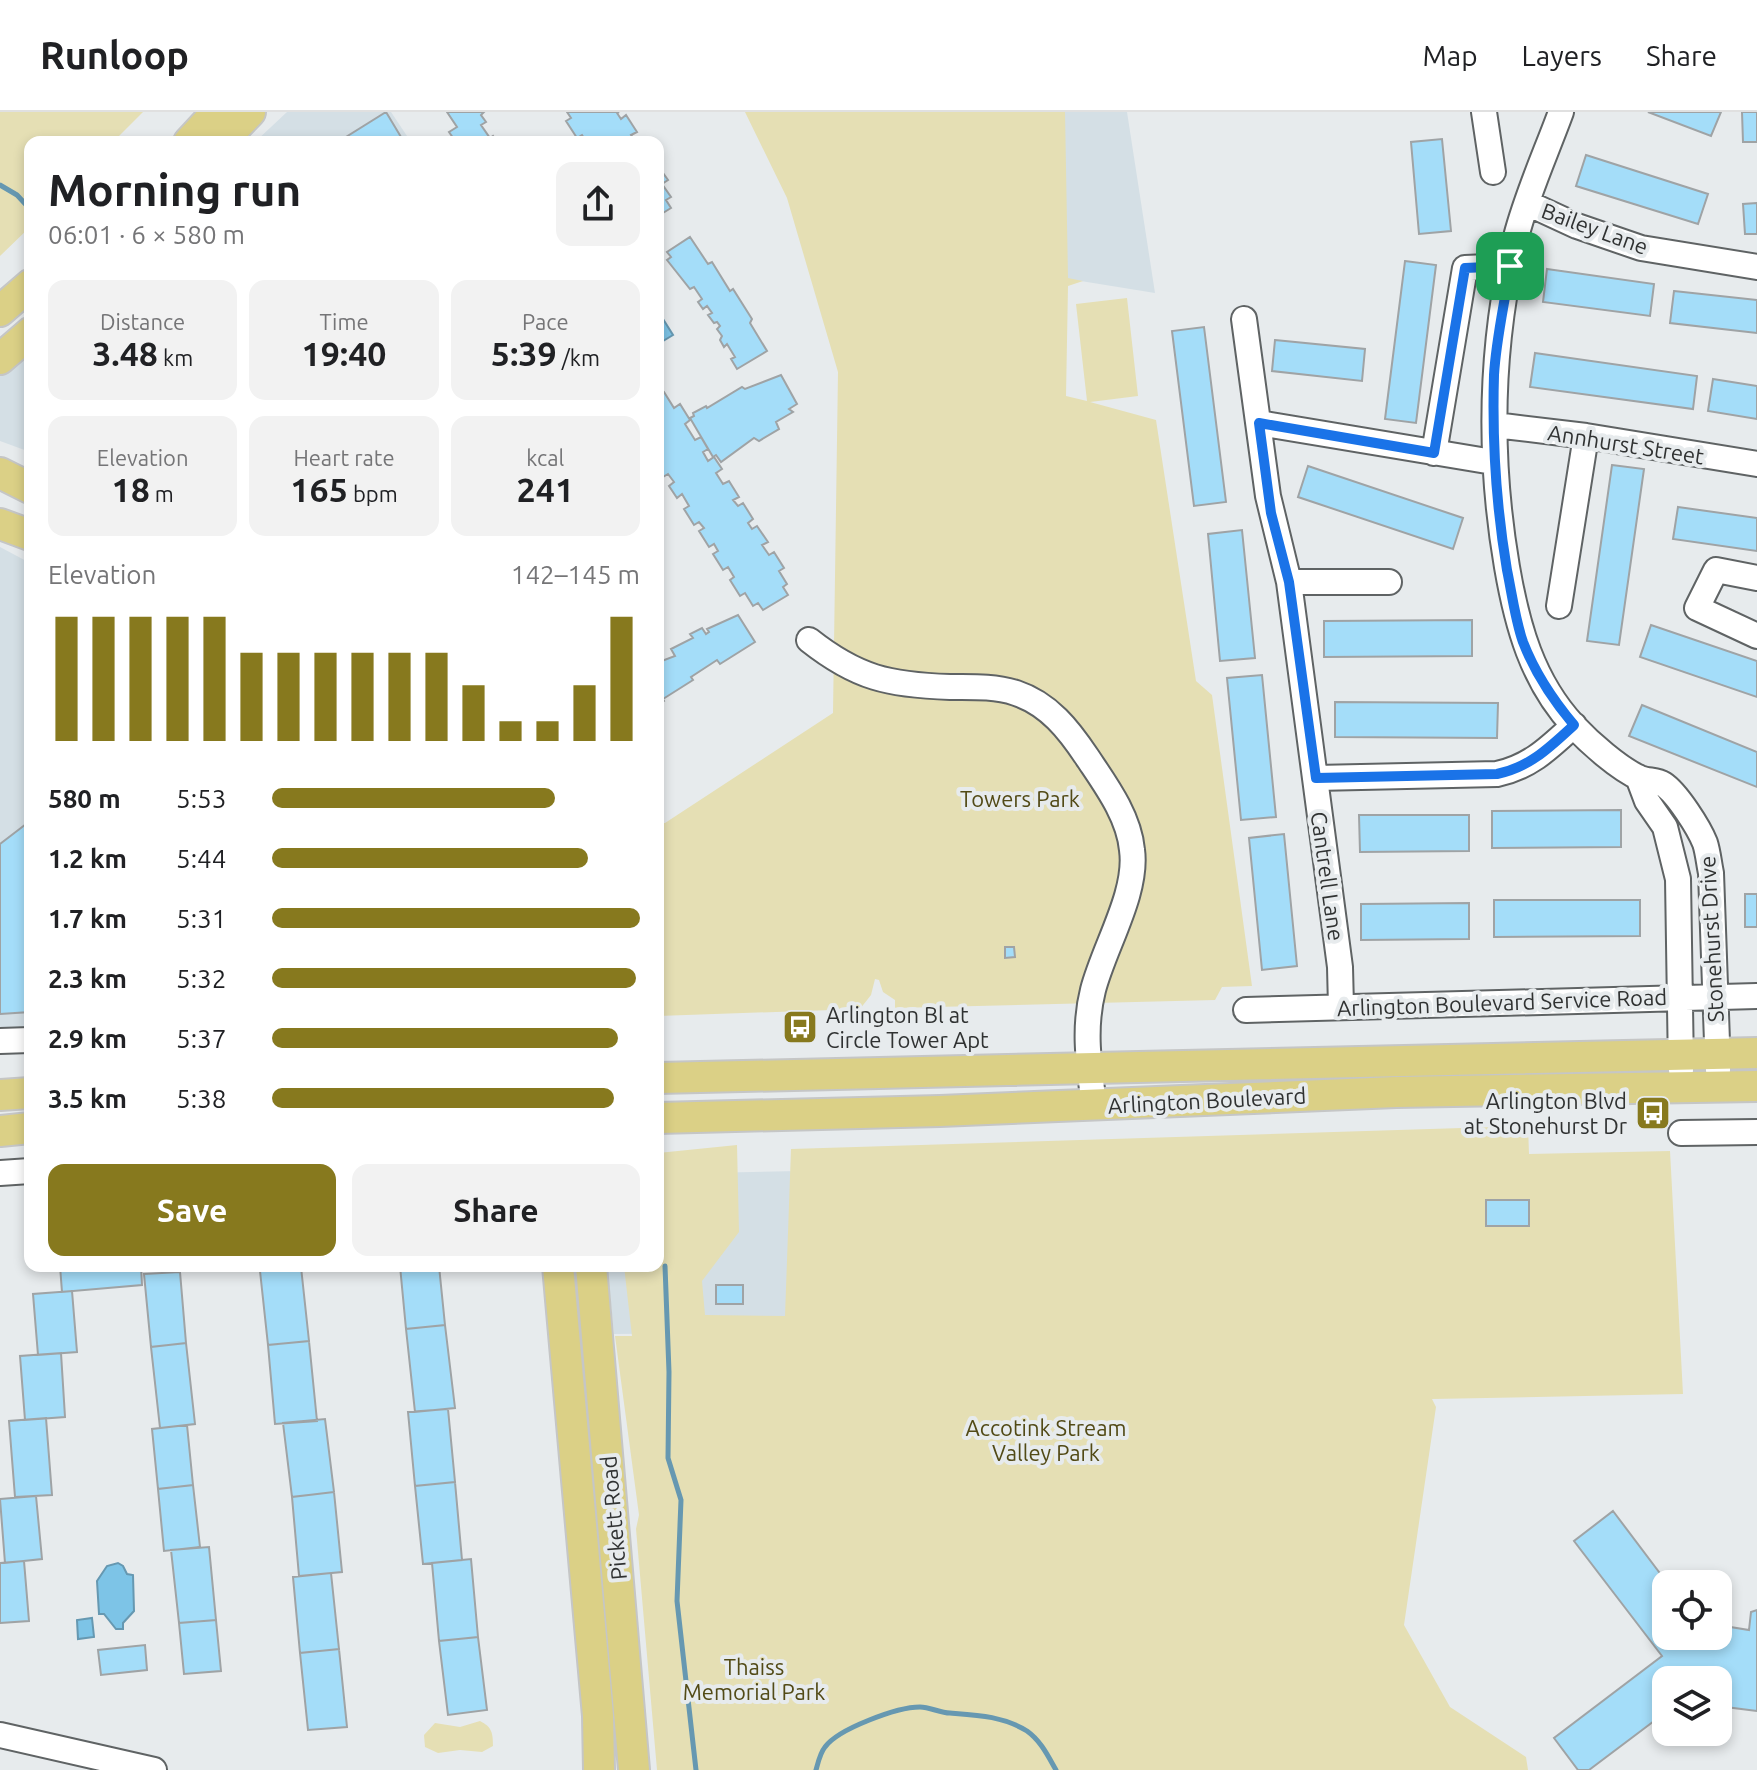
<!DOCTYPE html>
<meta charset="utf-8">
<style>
body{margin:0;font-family:Ubuntu,sans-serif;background:#f2f2f2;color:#202124;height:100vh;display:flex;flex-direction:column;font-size:30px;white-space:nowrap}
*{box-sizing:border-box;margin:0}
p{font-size:26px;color:#757577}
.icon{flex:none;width:44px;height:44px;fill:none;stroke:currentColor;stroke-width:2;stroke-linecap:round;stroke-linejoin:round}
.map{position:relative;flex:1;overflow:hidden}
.details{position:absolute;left:24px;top:24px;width:640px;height:1136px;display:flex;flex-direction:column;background:#fff;border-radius:16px;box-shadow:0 4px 12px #0003}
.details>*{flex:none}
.buttons{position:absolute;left:1652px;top:1458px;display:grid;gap:16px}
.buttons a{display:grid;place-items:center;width:80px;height:80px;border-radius:16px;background:#fff;box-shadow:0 4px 12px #0003;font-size:40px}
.pin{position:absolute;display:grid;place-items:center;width:68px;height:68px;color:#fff;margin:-34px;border-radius:16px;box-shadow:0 4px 12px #0006}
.round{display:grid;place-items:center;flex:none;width:84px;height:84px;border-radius:16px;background:#f2f2f2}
.head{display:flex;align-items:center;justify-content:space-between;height:136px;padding:0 24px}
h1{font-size:44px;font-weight:700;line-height:60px}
.stats{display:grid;grid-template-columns:repeat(3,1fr);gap:12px;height:136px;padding:8px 24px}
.stats div{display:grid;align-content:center;border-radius:16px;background:#f2f2f2;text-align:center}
.stats b{font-size:34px;font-weight:700}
.stats small{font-size:22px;font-weight:400}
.stats p{font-size:22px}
.chart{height:224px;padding:16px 24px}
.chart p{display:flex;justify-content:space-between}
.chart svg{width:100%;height:144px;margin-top:8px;stroke:#87791e;stroke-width:6}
.button{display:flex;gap:16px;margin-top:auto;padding:16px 24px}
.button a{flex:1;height:92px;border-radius:16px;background:#87791e;color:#fff;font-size:32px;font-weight:700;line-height:92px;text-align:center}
.button a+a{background:#f2f2f2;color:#202124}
ul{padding:0 24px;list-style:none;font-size:26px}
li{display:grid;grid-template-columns:128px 96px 1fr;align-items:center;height:60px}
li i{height:20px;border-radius:10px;background:#87791e}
header{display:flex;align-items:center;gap:48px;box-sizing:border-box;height:112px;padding:0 40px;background:#fff;border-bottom:2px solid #e0e0e0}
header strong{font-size:38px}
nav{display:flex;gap:44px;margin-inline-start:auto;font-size:28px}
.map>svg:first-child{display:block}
</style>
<header>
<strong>Runloop</strong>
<nav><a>Map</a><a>Layers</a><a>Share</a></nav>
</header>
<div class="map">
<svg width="1757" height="1658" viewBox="0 0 1757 1658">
<rect width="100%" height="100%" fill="#e7ebed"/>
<path fill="#d4dfe5" d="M287 0H391L411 30H255Z
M952 0H1127L1155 181 1007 157Z
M30 235V340L0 329V262Z
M0 435 30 451V940L0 942Z
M799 1059 802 1220 614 1222 607 1154H658V1062Z"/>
<path fill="#e5dfb4" d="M0 0H143L113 30H30V115L0 144Z
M745 0H1065L1068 166 1083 169 1068 174 1066 284 1087 289 1076 192 1127 186 1138 284 1090 290 1156 308 1196 569 1212 583 1252 874 1222 875 1215 888 895 896V888L883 880 879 868 875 867 871 883 860 897 658 904V711H665L833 601 838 260 787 86Z
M1528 1014 1529 1042 1670 1039 1683 1282 1432 1287 1436 1295 1404 1513 1450 1595 1526 1645 1528 1658H657L636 1417 639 1403 615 1224H632L624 1154H658V1041L737 1033 739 1120 702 1169 705 1203 785 1204 791 1037Z
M480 1609C492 1615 493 1621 493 1634L482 1640 460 1638 438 1641 425 1635 424 1623 435 1611 460 1615Z"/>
<path fill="#7dc4e7" stroke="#6698b1" stroke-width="2" d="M658 199 673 223 658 232Z
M118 1451 123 1454 127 1462 133 1463 134 1499 123 1511V1517H116L104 1502H99L97 1469 107 1454Z
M92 1506 94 1525 78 1527 77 1508Z"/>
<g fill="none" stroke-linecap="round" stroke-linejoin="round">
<path stroke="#6698b1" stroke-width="5" d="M0 73 17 83 30 97
M665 1154 669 1260 668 1346 681 1388 677 1489 696 1658
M816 1658C818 1651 820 1641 825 1635 838 1617 897 1595 920 1595 930 1595 940 1601 950 1601 976 1603 1003 1604 1027 1619 1041 1629 1048 1644 1056 1658"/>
</g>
<path fill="#a4ddf9" stroke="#9fa3a5" stroke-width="2" d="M386 0 404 30H338Z
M447 0H484L481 3 486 10 481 13 490 26 493 24 497 30H456L449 20 457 15Z
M567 0H619L617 1 621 7 626 3 637 20 631 23 635 29 640 26 643 30H584L586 29 582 23 577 26 566 9 571 6Z
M1648 0H1721L1711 24Z
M1742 0H1757V30H1743Z
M1442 27 1451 119 1419 122 1411 30Z
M1586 43 1708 82 1698 112 1576 74Z
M658 54 668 68 662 72 671 85 666 88 671 96 658 104Z
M1757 91V122H1745L1743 92Z
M690 125 708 152 712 150 730 179 733 177 752 207 750 211 767 239 737 257 731 247 735 245 727 232 724 235 720 228 722 224 717 217 720 214 717 210 714 211 708 203 712 201 707 194 703 197 698 190 702 187 694 175 690 177 667 148 671 145 667 140Z
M1405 149 1436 153 1416 311 1385 307Z
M1547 157 1654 172 1650 204 1543 190Z
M1674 179 1757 188V221L1670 211Z
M1204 215 1226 390 1194 394 1172 219Z
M1275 228 1365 237 1362 269 1272 259Z
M1535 241 1697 264 1693 297 1530 275Z
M781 263 797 292 789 297 793 300 776 310 779 317 759 329 754 326 721 350 716 343 713 345 690 306 694 304 693 301 706 294 707 296 742 275 745 277Z
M1713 267 1757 274V307L1708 299Z
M664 280 674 296 680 292 690 308 685 312 695 328 701 325 708 337 703 340 708 349 714 345 722 357 716 361 723 372 729 369 739 385 733 388 738 394 743 391 753 407 748 411 752 417 757 414 768 430 762 433 769 443 774 440 784 456 779 459 787 472 783 475 788 483 763 498 758 491 753 494 745 481 740 484 730 468 734 465 728 455 723 458 713 442 718 439 714 432 709 435 699 419 704 416 699 410 694 413 684 397 689 394 682 382 677 386 669 374 674 370 668 362 663 365 658 357 661 349 658 345V281L659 283Z
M1612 353 1644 357 1619 533 1587 529Z
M1308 354 1463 406 1453 437 1298 385Z
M1678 395 1757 406V439L1673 427Z
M1242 418 1255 546 1220 549 1208 422Z
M738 503 755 530 720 552 717 548 691 565 693 568 663 587 664 589 658 593V555L661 553 659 550 675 544 671 537 693 526 690 522 702 516 706 522 709 520 707 517Z
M1472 508V544L1324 545V509Z
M1651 513 1757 549V585L1640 545Z
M1262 563 1276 705 1241 708 1227 566Z
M1335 590 1498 591 1497 626 1335 625Z
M1642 593 1757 640V675L1629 624Z
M1621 698V735L1492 736V699Z
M1359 703H1469V739L1360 740Z
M30 709V900L0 902V732Z
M1284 722 1297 854 1262 858 1249 726Z
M1745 782H1757V815H1745Z
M1494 788H1640V824L1494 825Z
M1469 791V827L1361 828V792Z
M1005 835H1014L1015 845 1005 846Z
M1486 1088H1529V1114H1486Z
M60 1154H141L142 1173 62 1180Z
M400 1154H439L445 1213 406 1217Z
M301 1155 309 1229 268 1233 260 1159Z
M180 1160 186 1231 151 1235 144 1162Z
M716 1173H743V1192H716Z
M72 1179 77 1240 38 1243 33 1182Z
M445 1213 455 1296 415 1300 406 1217Z
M309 1229 317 1309 275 1312 268 1233Z
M186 1231 195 1312 160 1316 151 1235Z
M61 1241 65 1305 25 1308 20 1244Z
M448 1297 455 1370 415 1374 408 1300Z
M46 1306 52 1383 15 1385 9 1309Z
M325 1307 334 1380 292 1385 283 1311Z
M187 1313 193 1373 158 1377 152 1317Z
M455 1370 462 1448 423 1452 415 1374Z
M193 1373 200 1435 164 1439 158 1377Z
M334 1380 342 1460 299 1464 292 1385Z
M36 1384 42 1447 5 1451 0 1387Z
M1613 1399 1668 1472H1666V1524H1718V1513L1749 1518 1751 1500 1757 1498V1599L1718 1594V1568H1666V1600L1589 1658H1578L1554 1626 1662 1544 1574 1429Z
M209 1435 216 1508 179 1511 171 1438Z
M471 1447 478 1525 439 1529 432 1451Z
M24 1449 29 1509 0 1511V1451Z
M331 1461 339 1537 300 1541 293 1465Z
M216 1508 221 1559 184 1562 179 1511Z
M478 1525 487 1598 448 1603 439 1529Z
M145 1533 147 1558 101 1563 98 1538Z
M339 1537 347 1615 308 1618 300 1541Z"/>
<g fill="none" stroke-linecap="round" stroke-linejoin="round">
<g stroke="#5f6364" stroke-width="28">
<path id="minor" d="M1484 0 1493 60
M1561 0C1546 41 1527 82 1516 125 1490 234 1488 344 1507 455 1517 513 1532 569 1574 614 1589 630 1619 657 1640 666 1647 669 1657 668 1663 672 1677 681 1699 716 1705 731 1708 740 1709 752 1711 761L1718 958
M1527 91 1577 114 1641 136 1757 155
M1244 207 1268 384 1289 470 1340 855 1341 895
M1259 311 1493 350
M1495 313 1586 324 1757 352
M1434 341 1465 156 1510 154
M1757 466 1716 458 1697 496 1757 524
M1289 470H1389
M1559 494 1586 324
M809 528C857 566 889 573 950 575 972 575 995 574 1016 581 1049 592 1069 618 1087 645 1105 672 1129 704 1132 738 1138 781 1104 835 1093 878 1083 917 1089 953 1094 993
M1638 665 1647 689 1665 715 1678 767 1681 958
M1316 666 1497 662C1530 655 1549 636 1574 613
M1246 898 1757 884
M0 929 30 928
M1681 1021 1757 1020
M0 1061 30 1059
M0 1623 154 1658"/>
</g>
<g stroke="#c5c6c6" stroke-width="34">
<path id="major" d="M189 30 217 0
M221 30 250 0
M0 199 30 173
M0 247 30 221
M0 361 30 376
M0 412 30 423
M658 966 1757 941
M0 983 30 981
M658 1006 940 999 1396 980 1757 974
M0 1019 30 1016
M558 1154 598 1604 599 1658
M591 1154 634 1658"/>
</g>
<use href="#minor" stroke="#fff" stroke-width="24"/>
<use href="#major" stroke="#dbd086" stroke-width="30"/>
</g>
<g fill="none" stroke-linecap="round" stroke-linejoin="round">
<g stroke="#fff" stroke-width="16">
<path id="route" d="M1510 154C1505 190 1496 227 1494 263 1492 329 1496 393 1507 458 1512 482 1515 507 1523 530 1535 561 1553 588 1574 613 1549 636 1530 655 1497 662L1316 666 1289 470 1271 401 1259 311 1434 341 1465 156Z"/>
</g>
<use href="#route" stroke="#1a73e8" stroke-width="10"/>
</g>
<defs>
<g id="bus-square" transform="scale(1.8)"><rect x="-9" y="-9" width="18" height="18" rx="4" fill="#87791e" stroke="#e7ebed"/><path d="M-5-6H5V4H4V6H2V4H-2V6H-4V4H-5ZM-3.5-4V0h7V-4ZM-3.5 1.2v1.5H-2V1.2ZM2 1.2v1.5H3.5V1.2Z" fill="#fff"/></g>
</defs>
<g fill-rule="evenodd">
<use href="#bus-square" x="800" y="915"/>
<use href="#bus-square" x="1653" y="1001"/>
</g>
<g text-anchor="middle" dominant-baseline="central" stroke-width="8" stroke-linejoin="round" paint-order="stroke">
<g font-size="22" fill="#303232" stroke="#e7ebed">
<text transform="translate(1595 116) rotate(20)">Bailey Lane</text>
<text transform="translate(1626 332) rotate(9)">Annhurst Street</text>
<text transform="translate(1328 764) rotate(82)">Cantrell Lane</text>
<text transform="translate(1711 827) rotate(-93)">Stonehurst Drive</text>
<text transform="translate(1502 890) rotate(-2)">Arlington Boulevard Service Road</text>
<text transform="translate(1207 988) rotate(-3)">Arlington Boulevard</text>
<text transform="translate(613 1406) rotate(-95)">Pickett Road</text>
</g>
<g font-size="22" fill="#524a16" stroke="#e7ebed">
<text x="1020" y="686">Towers Park</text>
<text x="1046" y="1315">Accotink Stream<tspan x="1046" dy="25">Valley Park</tspan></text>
<text x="754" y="1554">Thaiss<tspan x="754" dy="25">Memorial Park</tspan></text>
</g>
<g font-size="22" fill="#303232" stroke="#e7ebed" text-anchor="start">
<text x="826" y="902">Arlington Bl at<tspan x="826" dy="25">Circle Tower Apt</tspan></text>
<text x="1627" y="988" text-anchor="end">Arlington Blvd<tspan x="1627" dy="25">at Stonehurst Dr</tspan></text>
</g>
</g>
</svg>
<div class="buttons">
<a><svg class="icon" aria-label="locate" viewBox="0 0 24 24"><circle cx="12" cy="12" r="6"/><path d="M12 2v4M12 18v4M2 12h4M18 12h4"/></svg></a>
<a><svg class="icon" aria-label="layers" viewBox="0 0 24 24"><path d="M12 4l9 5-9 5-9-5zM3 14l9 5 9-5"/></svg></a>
</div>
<div class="pin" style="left:1510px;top:154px;background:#1e9e55"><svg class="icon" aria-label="arrive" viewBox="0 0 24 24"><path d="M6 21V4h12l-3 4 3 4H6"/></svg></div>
<section class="details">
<div class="head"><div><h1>Morning run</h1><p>06:01 · 6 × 580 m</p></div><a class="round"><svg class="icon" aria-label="share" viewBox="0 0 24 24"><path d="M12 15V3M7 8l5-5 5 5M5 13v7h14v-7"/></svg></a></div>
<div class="stats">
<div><p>Distance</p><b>3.48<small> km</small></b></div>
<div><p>Time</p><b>19:40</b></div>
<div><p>Pace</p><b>5:39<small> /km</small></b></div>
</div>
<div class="stats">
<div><p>Elevation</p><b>18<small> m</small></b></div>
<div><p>Heart rate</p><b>165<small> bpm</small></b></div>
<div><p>kcal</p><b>241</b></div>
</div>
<div class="chart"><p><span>Elevation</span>142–145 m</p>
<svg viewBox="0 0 160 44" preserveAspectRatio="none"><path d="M5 44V6M15 44V6M25 44V6M35 44V6M45 44V6M55 44V17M65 44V17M75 44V17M85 44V17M95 44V17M105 44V17M115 44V27M125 44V38M135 44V38M145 44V27M155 44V6"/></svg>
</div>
<ul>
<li><b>580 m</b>5:53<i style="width:77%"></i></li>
<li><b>1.2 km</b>5:44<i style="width:86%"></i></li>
<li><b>1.7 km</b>5:31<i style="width:100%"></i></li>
<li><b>2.3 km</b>5:32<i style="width:99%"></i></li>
<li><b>2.9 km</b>5:37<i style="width:94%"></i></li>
<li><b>3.5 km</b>5:38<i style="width:93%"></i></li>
</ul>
<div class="button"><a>Save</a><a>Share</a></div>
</section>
</div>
